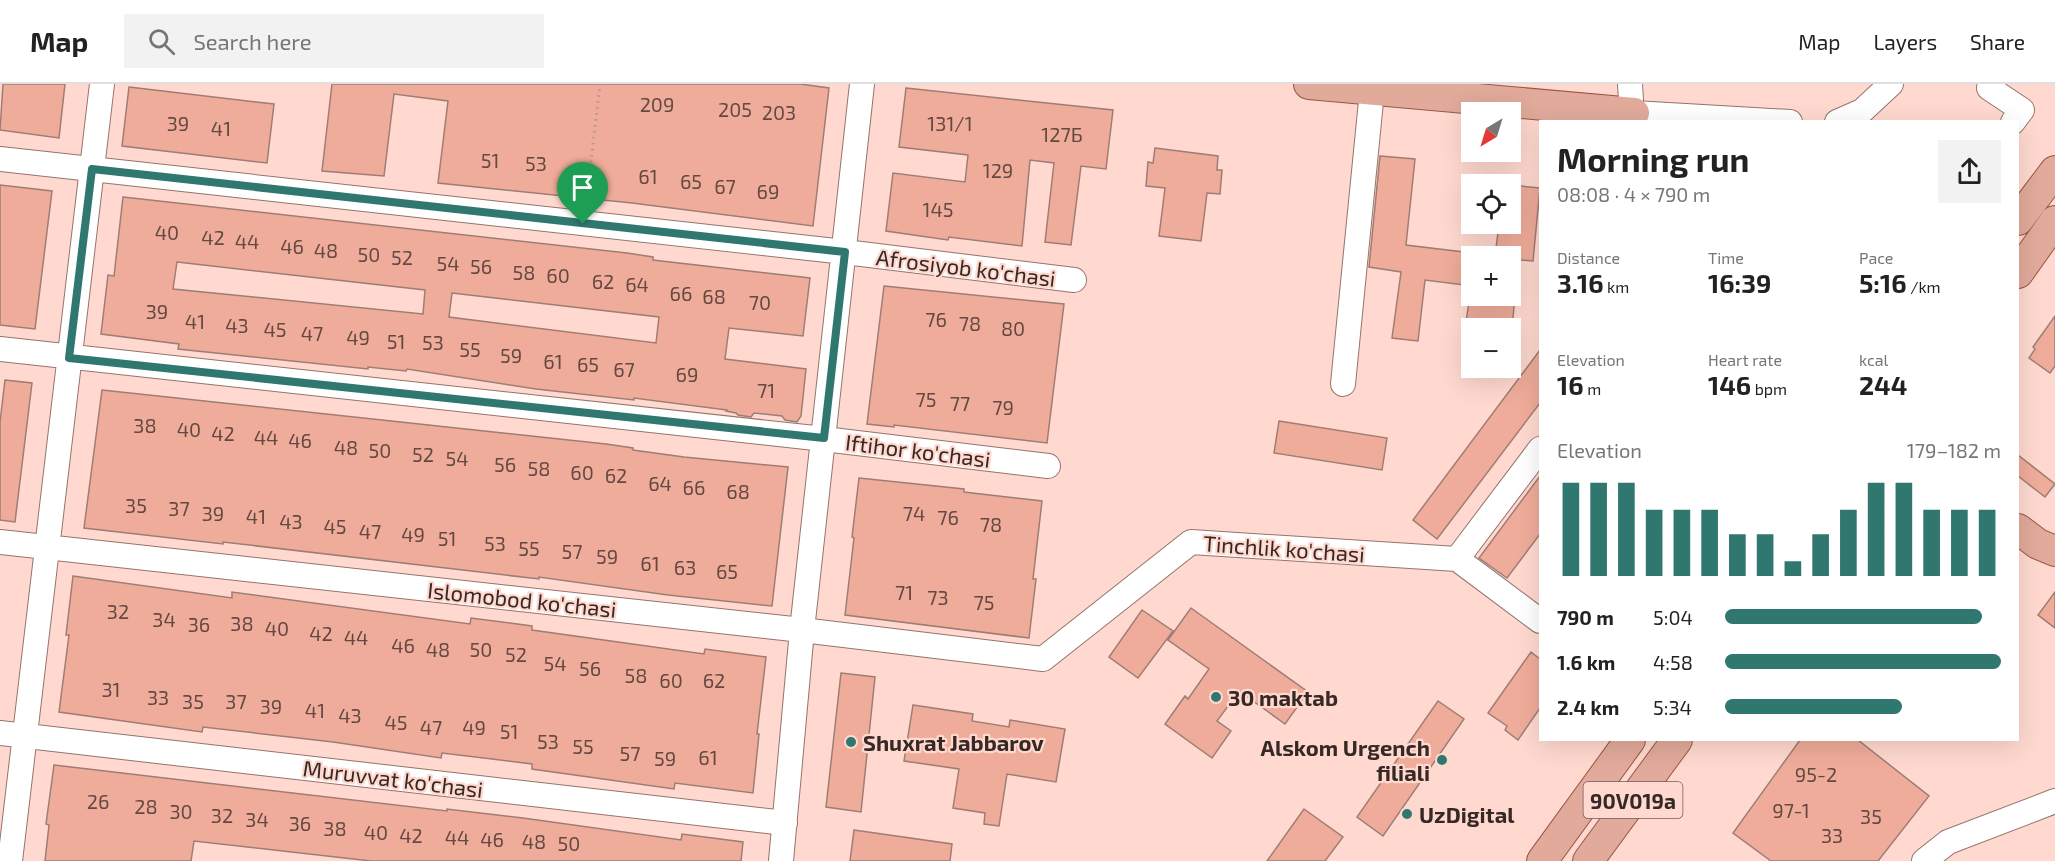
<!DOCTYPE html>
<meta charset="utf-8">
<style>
body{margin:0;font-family:"Exo 2",sans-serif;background:#f2f2f2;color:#222;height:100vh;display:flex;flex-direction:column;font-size:22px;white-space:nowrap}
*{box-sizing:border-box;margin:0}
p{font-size:20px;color:#767676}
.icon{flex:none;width:33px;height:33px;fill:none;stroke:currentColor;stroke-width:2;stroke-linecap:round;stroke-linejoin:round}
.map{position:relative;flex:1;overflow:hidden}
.side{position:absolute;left:1539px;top:36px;width:480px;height:621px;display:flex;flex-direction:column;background:#fff;border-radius:0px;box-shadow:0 6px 24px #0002}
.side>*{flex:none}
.needle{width:39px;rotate:218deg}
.controls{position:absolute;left:1461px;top:18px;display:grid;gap:12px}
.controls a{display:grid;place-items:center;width:60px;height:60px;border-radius:0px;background:#fff;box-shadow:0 6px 24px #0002;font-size:30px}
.pin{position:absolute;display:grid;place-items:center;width:51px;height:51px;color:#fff;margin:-62px -26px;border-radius:50% 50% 50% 0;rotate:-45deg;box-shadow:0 0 6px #0007}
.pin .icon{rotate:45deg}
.round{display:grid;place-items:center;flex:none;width:63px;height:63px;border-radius:0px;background:#f2f2f2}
.overview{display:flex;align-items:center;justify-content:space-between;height:102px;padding:0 18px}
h1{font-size:33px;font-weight:700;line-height:45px}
.figures{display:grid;grid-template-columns:repeat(3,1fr);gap:9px;height:102px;padding:6px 18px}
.figures div{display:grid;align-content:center}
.figures b{font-size:26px;font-weight:700}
.figures small{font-size:16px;font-weight:400}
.figures p{font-size:16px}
.chart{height:168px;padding:12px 18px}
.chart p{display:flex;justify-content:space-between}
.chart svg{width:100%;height:108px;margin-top:6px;stroke:#307770;stroke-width:6}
ul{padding:0 18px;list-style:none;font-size:20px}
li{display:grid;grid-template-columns:96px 72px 1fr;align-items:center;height:45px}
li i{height:15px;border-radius:8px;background:#307770}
header{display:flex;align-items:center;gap:36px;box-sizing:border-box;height:84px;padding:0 30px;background:#fff;border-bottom:2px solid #e0e0e0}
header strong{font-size:28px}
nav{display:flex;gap:33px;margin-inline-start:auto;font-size:21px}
.search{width:420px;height:54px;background:#f2f2f2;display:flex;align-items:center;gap:15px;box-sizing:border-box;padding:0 21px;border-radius:0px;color:#767676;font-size:22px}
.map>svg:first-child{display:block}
</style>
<header>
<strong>Map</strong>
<div class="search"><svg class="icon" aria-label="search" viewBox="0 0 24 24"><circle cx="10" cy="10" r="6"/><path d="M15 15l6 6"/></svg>Search here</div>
<nav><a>Map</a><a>Layers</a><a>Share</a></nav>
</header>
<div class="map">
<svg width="2055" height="777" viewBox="0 0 2055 777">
<rect width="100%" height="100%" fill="#ffd9cf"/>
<path fill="#f0ac9a" stroke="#9f7d74" stroke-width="1.5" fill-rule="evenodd" d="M3 0H65L59 54 0 46Z
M332 0H800L829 4 813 142 632 119 438 99 448 17 394 10 384 92 322 87Z
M129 3 274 20 267 79 122 62Z
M906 4 1113 26 1106 85 1081 82 1071 161 1045 158 1054 79 1030 76 1022 162 949 153 948 156 886 147 893 89 965 98 968 71 899 63Z
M1155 64 1218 72 1217 86H1222L1220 110 1207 109 1201 157 1159 152 1165 104 1146 102 1148 78 1153 79Z
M1380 72 1415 75 1406 161 1472 169V202L1425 196 1418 257 1392 254 1401 188 1369 183Z
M0 101 52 107 35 245 0 241Z
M1510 101 1540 104 1533 177 1510 175V172H1495L1499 140H1510Z
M123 113 627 169 653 173V176L810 194 803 252 729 244 725 275 806 285 801 332 797 338 785 336 782 332 754 329 751 333 738 331 736 329 726 327 727 326 634 314V316L536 305 407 285 406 287 368 283V285L178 265 179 260 101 250 108 191 114 192ZM177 178 425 206 423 230 173 205ZM452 209 659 233 656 259 449 233Z
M884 202 1064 220 1047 359 894 341V343L867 340Z
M1470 212H1515L1512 244H1465Z
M2055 232V282L2050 289 2029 274 2035 265 2033 263Z
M1540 266V319L1437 455 1413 436Z
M5 296 32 299 15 438 0 436V338Z
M102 306 606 360 633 364V366L684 373 788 383 772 522 668 511 539 493V495L223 458V460L84 444Z
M1279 337 1387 354 1382 386 1274 369Z
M2018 371 2055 400 2045 413 2018 392Z
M1540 392V450L1507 494 1479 474Z
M859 394 964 405V408L1042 417 1033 495H1036L1029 554 845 531 854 454 852 453Z
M73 492 232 514V508L470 540 471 534 532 542V546L704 570 705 565 766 573 757 650H759L753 709 675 699 674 705 532 685V680L492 675 442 669 441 674 333 658 203 643 202 648 59 628 69 551H66Z
M2055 508V544L2038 531Z
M1191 524 1308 608 1285 640 1239 607 1217 637 1231 647 1212 674 1165 640 1185 612 1188 615 1209 585 1168 556Z
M1142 526 1173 547 1138 594 1109 573Z
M1531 568 1540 575V624L1518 656 1505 646 1507 642 1488 629Z
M841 589 875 593 861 728 826 723Z
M1438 617 1464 635 1383 752 1357 733Z
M913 621 973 630 972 637 1009 643 1010 636 1065 645 1056 698 1007 690 999 742 984 740 985 729 953 724 959 685 904 677Z
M1800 656H1858L1929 712 1878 777H1771L1733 749Z
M54 681 447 727V725L523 734 681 756 682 750 743 758 741 777H371L194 757 191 777H45L49 741 46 740Z
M1304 725 1343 753 1325 777H1267Z
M854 746 952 760 950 777H850Z"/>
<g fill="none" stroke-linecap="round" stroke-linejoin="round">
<g stroke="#95746a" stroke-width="26">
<path id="minor" d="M1630 0 1631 16
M1989 4 2022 26 2013 38
M1634 29 1790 38
M1837 38 1862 27 1891 0
M0 75 845 168 1074 196
M0 265 824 355 1048 382
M1343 300 1372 7
M0 458 802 546 1043 575 1191 458 1457 475 1540 537
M1457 475 1540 365
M0 649 785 739
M10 777 102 0
M781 777 802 546 862 0
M1924 777 1948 758 2055 717"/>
</g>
<g stroke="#985746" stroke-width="32">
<path id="major" d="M1309 0 1634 29
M2018 136 2055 87
M2018 189 2055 137
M2018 445 2038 460 2055 467
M1542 777 1630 656
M1588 777 1677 656"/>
</g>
<path stroke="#b49790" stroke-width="3" stroke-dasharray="1.5 4.5" stroke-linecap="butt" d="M586 120 600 0"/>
<use href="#minor" stroke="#fff" stroke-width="24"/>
<use href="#major" stroke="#e1aa9b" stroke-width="30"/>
</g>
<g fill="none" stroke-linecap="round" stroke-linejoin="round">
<g stroke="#fff" stroke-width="12">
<path id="route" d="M92 85 845 168 824 354 69 274Z"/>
</g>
<use href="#route" stroke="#307770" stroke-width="8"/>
</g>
<g fill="#307770" stroke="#ffd9cf" stroke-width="2">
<circle cx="1216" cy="613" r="6"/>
<circle cx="851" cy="658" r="6"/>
<circle cx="1442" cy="676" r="6"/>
<circle cx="1407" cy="730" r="6"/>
</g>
<g text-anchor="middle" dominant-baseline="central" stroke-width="4.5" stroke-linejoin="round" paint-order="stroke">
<g font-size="20" fill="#644942">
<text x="657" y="20">209</text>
<text x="735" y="25">205</text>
<text x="779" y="28">203</text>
<text x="178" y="39">39</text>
<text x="950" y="39">131/1</text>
<text x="221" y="44">41</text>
<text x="1062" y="50">127Б</text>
<text x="490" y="76">51</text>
<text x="536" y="79">53</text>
<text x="998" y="86">129</text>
<text x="648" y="92">61</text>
<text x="691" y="97">65</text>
<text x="725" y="102">67</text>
<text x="768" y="107">69</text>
<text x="938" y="125">145</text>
<text x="167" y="148">40</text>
<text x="213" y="153">42</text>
<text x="247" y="157">44</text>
<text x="292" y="162">46</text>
<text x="326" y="166">48</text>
<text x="369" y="170">50</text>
<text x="402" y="173">52</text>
<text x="448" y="179">54</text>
<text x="481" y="182">56</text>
<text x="524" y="188">58</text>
<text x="558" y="191">60</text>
<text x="603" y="197">62</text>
<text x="637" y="200">64</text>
<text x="681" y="209">66</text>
<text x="714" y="212">68</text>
<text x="760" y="218">70</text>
<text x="157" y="227">39</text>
<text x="936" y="235">76</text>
<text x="195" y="237">41</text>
<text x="970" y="239">78</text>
<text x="237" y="241">43</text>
<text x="1013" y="244">80</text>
<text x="275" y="245">45</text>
<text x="312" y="249">47</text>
<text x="358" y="253">49</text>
<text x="396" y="257">51</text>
<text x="433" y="258">53</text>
<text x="470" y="265">55</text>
<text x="511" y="271">59</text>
<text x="553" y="277">61</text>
<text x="588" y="280">65</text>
<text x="624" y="285">67</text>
<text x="687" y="290">69</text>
<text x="766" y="306">71</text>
<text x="926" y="315">75</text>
<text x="960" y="319">77</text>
<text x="1003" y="323">79</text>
<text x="145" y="341">38</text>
<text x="189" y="345">40</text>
<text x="223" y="349">42</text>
<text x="266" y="353">44</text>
<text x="300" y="356">46</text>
<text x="346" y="363">48</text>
<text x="380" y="366">50</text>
<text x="423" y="370">52</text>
<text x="457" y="374">54</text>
<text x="505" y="380">56</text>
<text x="539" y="384">58</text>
<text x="582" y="388">60</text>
<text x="616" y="391">62</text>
<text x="660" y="399">64</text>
<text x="694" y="403">66</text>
<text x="738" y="407">68</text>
<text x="136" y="421">35</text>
<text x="179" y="424">37</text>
<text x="213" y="429">39</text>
<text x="914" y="429">74</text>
<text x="256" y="432">41</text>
<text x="948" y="433">76</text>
<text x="291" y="437">43</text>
<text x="991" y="440">78</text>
<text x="335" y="442">45</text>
<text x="370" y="447">47</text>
<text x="413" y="450">49</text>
<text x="447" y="454">51</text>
<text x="495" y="459">53</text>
<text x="529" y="464">55</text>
<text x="572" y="467">57</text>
<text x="607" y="472">59</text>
<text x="650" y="479">61</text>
<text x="685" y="483">63</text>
<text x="727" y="487">65</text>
<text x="904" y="508">71</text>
<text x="938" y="513">73</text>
<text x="984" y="518">75</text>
<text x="118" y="527">32</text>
<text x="164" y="535">34</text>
<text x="242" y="539">38</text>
<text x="199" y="540">36</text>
<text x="277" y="544">40</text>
<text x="321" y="549">42</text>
<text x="356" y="553">44</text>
<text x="403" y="561">46</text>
<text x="438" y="565">48</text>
<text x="481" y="565">50</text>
<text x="516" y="570">52</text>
<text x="555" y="579">54</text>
<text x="590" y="584">56</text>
<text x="636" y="591">58</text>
<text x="671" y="596">60</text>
<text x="714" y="596">62</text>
<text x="111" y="605">31</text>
<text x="158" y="613">33</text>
<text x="193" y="617">35</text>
<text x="236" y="617">37</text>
<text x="271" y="622">39</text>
<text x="315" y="626">41</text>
<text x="350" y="631">43</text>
<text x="396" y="638">45</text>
<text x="431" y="643">47</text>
<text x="474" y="643">49</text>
<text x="509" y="647">51</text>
<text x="548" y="657">53</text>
<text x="583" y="662">55</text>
<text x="630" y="669">57</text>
<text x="708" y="673">61</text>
<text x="665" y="674">59</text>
<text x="1816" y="690">95-2</text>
<text x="98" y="717">26</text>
<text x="146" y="722">28</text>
<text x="1791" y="726">97-1</text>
<text x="181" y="727">30</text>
<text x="222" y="731">32</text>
<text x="1871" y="732">35</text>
<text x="257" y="735">34</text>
<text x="300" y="739">36</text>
<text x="335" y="744">38</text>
<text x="376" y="748">40</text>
<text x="411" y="751">42</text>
<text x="1832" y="751">33</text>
<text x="457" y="753">44</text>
<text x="492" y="755">46</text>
<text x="534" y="757">48</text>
<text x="569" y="759">50</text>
</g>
<rect fill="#ffd9cf" stroke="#725d57" stroke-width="1.5" x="1583.5" y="698" width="99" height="36" rx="4.5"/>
<g font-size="21" font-weight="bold" fill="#362824">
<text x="1633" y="716">90V019a</text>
</g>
<g font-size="22" fill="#362824" stroke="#ffd9cf">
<text transform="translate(966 183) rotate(7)">Afrosiyob ko'chasi</text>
<text transform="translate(918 366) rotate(7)">Iftihor ko'chasi</text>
<text transform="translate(1284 464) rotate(4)">Tinchlik ko'chasi</text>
<text transform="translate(522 515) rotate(6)">Islomobod ko'chasi</text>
<text transform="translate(393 694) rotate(7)">Muruvvat ko'chasi</text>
</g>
<g font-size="22" font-weight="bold" fill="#362824" stroke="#ffd9cf" text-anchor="start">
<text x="1228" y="613">30 maktab</text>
<text x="863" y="658">Shuxrat Jabbarov</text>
<text x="1430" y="663" text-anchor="end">Alskom Urgench<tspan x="1430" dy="25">filiali</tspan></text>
<text x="1419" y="730">UzDigital</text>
</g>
</g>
</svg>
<div class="controls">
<a><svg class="needle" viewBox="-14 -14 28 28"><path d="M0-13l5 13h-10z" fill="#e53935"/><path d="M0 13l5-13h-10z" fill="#767676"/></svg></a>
<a><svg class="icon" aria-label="locate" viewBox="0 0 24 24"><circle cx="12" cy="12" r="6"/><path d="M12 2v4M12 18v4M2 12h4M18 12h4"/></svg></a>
<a>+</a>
<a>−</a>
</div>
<div class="pin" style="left:583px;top:140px;background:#1e9e55"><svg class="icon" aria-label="arrive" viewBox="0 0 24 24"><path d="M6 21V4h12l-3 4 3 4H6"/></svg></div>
<section class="side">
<div class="overview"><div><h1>Morning run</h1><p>08:08 · 4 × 790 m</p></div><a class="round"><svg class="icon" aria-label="share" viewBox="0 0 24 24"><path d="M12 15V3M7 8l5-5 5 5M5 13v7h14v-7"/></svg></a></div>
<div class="figures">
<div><p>Distance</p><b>3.16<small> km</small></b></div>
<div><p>Time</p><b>16:39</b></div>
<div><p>Pace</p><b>5:16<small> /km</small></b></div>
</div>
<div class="figures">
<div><p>Elevation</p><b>16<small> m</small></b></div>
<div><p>Heart rate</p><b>146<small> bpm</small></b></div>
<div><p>kcal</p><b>244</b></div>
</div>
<div class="chart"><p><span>Elevation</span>179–182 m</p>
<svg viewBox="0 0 160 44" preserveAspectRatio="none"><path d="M5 44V6M15 44V6M25 44V6M35 44V17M45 44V17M55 44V17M65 44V27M75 44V27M85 44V38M95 44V27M105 44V17M115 44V6M125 44V6M135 44V17M145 44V17M155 44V17"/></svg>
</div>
<ul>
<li><b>790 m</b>5:04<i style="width:93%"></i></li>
<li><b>1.6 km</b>4:58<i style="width:100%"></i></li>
<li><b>2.4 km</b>5:34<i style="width:64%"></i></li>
</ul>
</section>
</div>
